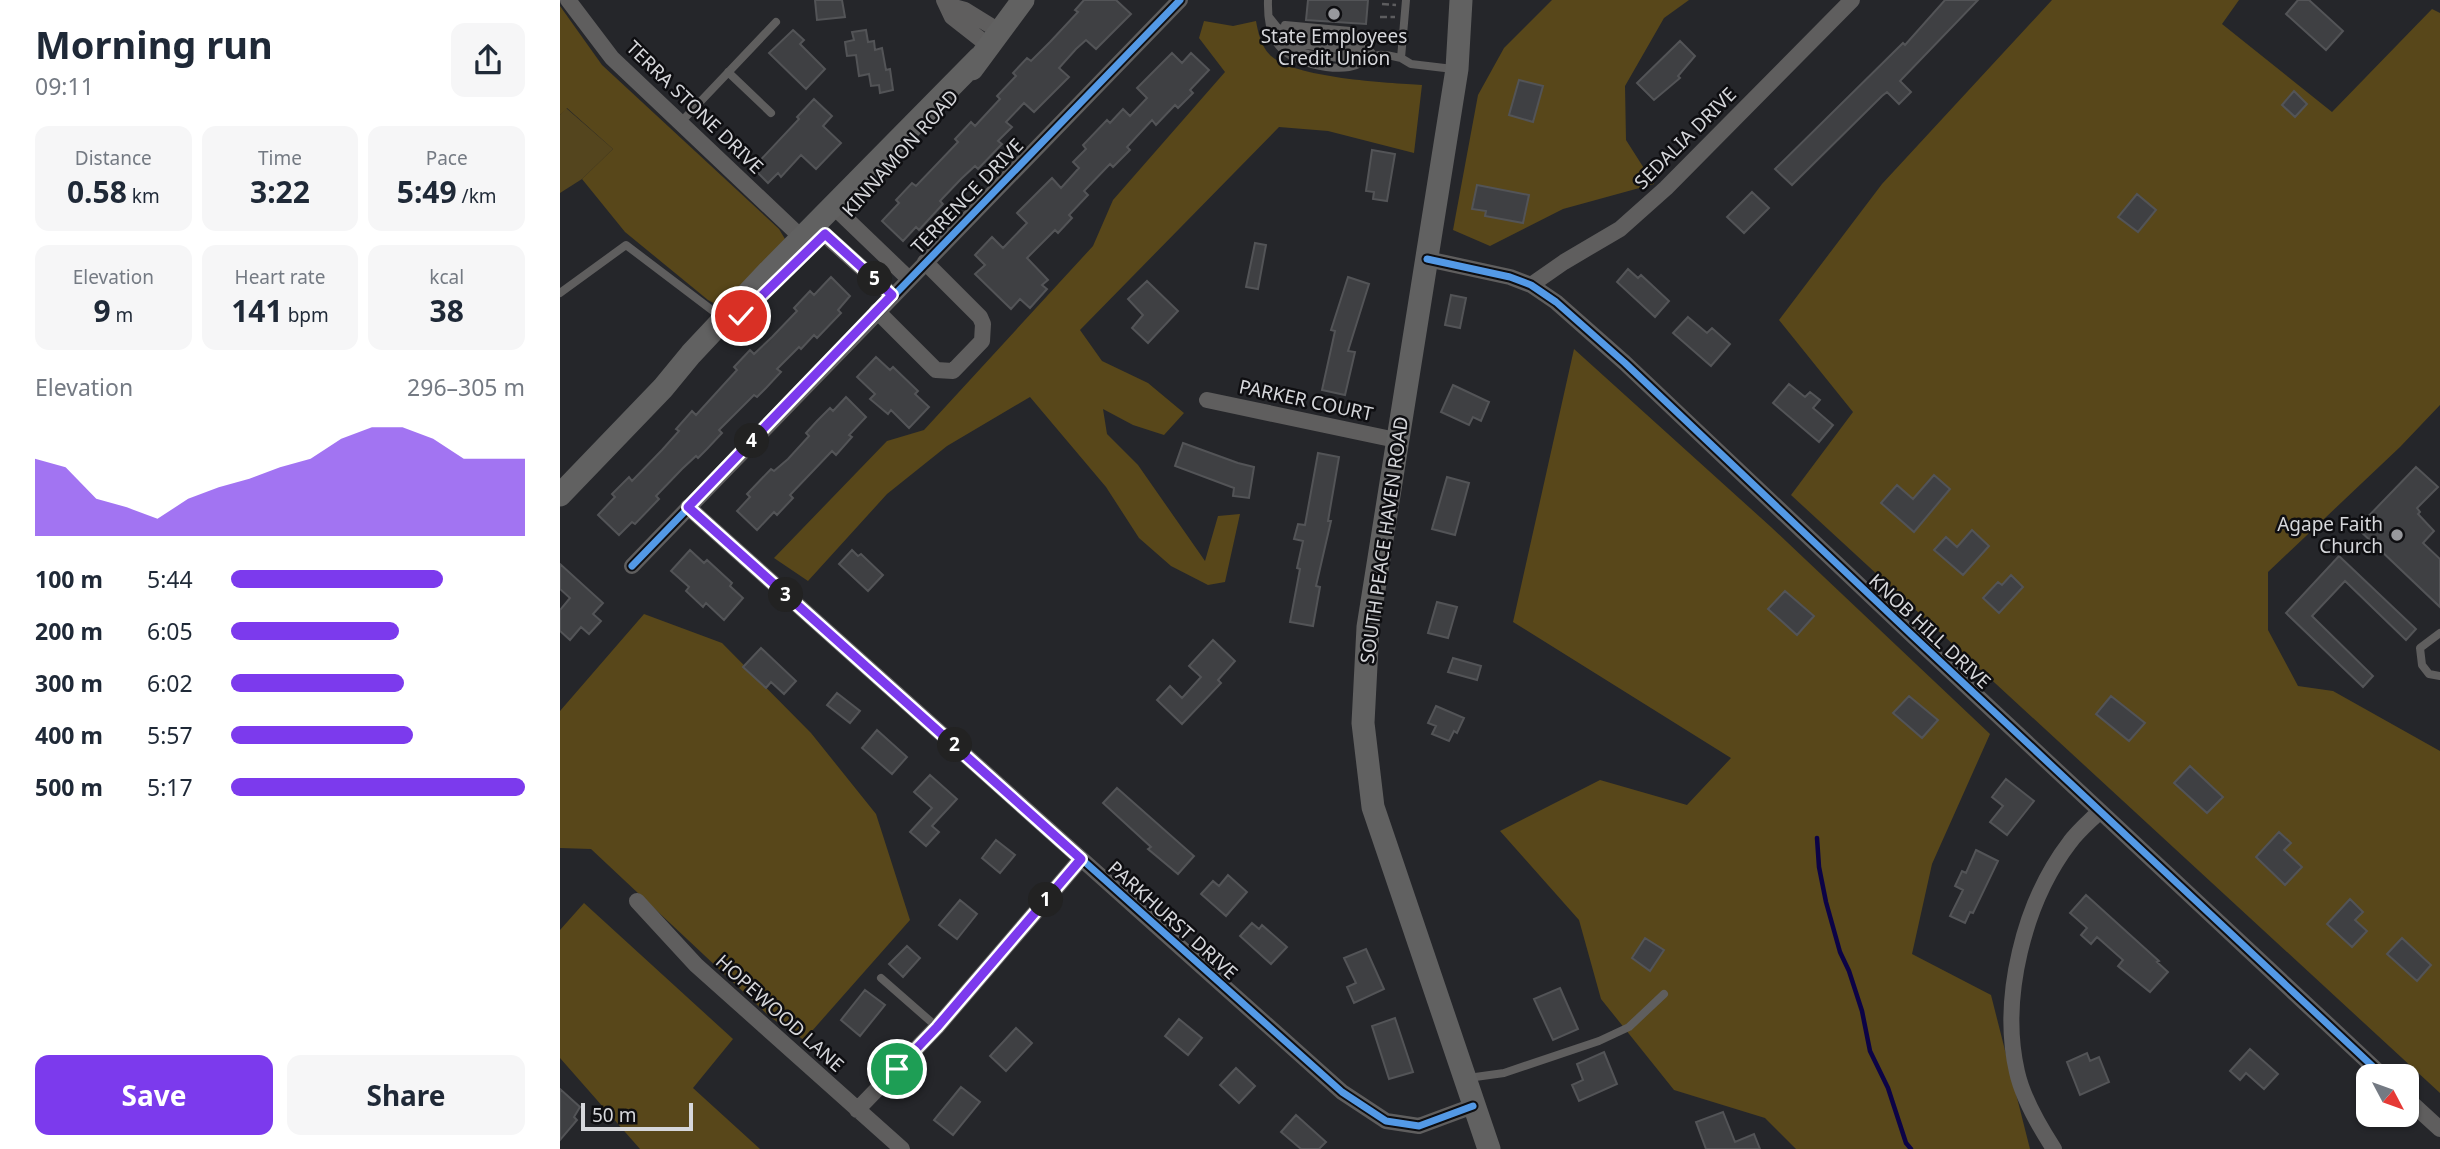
<!DOCTYPE html>
<meta charset="utf-8">
<style>
body{margin:0;font-family:"Noto Sans",sans-serif;background:#f6f6f7;color:#1f2937;height:100vh;display:flex;flex-direction:column;font-size:26px;white-space:nowrap}
*{box-sizing:border-box;margin:0}
p{font-size:23px;color:#747a83}
.icon{flex:none;width:38px;height:38px;fill:none;stroke:currentColor;stroke-width:2;stroke-linecap:round;stroke-linejoin:round}
.map{position:relative;flex:1;overflow:hidden}
.panel{display:flex;flex-direction:column;background:#fff;width:560px}
.panel>*{flex:none}
.needle{width:46px;rotate:131deg}
.tools{position:absolute;left:1796px;top:1064px;display:grid;gap:14px}
.tools a{display:grid;place-items:center;width:63px;height:63px;border-radius:14px;background:#fff;box-shadow:0 2px 5px #0004;font-size:35px}
.scale{position:absolute;left:21px;bottom:18px;width:112px;box-sizing:border-box;padding-left:7px;border:4px solid #d6d7db;border-top:0;font-size:19px;line-height:24px;white-space:nowrap;color:#d6d7db;-webkit-text-stroke:5px #0e0e11;paint-order:stroke}
.pin{position:absolute;display:grid;place-items:center;width:60px;height:60px;color:#fff;margin:-30px;border:4px solid #fff;border-radius:50%;box-shadow:0 2px 7px #0007}
.km{position:absolute;width:35px;height:35px;margin:-18px;border-radius:50%;background:#222;color:#fff;font-size:19px;line-height:35px;text-align:center}
.round{display:grid;place-items:center;flex:none;width:74px;height:74px;border-radius:14px;background:#f6f6f7}
.overview{display:flex;align-items:center;justify-content:space-between;height:119px;padding:0 35px}
h1{font-size:38px;font-weight:700;line-height:52px}
.figures{display:grid;grid-template-columns:repeat(3,1fr);gap:10px;height:119px;padding:7px 35px}
.figures div{display:grid;align-content:center;border-radius:14px;background:#f6f6f7;text-align:center}
.figures b{font-size:30px;font-weight:700}
.figures small{font-size:19px;font-weight:400}
.figures p{font-size:19px}
.chart{height:196px;padding:14px 35px}
.chart p{display:flex;justify-content:space-between}
.chart svg{width:100%;height:126px;margin-top:7px;fill:#7c3aed;opacity:.7}
.cta{display:flex;gap:14px;margin-top:auto;padding:14px 35px}
.cta a{flex:1;height:80px;border-radius:14px;background:#7c3aed;color:#fff;font-size:28px;font-weight:700;line-height:80px;text-align:center}
.cta a+a{background:#f6f6f7;color:#1f2937}
ul{padding:0 35px;list-style:none;font-size:23px}
li{display:grid;grid-template-columns:112px 84px 1fr;align-items:center;height:52px}
li i{height:18px;border-radius:9px;background:#7c3aed}
main{display:flex;flex:1;min-height:0}
.map>svg:first-child{display:block}
</style>
<main>
<section class="panel">
<div class="overview"><div><h1>Morning run</h1><p>09:11</p></div><a class="round"><svg class="icon" aria-label="share" viewBox="0 0 24 24"><path d="M12 15V3M7 8l5-5 5 5M5 13v7h14v-7"/></svg></a></div>
<div class="figures">
<div><p>Distance</p><b>0.58<small> km</small></b></div>
<div><p>Time</p><b>3:22</b></div>
<div><p>Pace</p><b>5:49<small> /km</small></b></div>
</div>
<div class="figures">
<div><p>Elevation</p><b>9<small> m</small></b></div>
<div><p>Heart rate</p><b>141<small> bpm</small></b></div>
<div><p>kcal</p><b>38</b></div>
</div>
<div class="chart"><p><span>Elevation</span>296–305 m</p>
<svg viewBox="0 0 160 44" preserveAspectRatio="none"><path d="M0 44V17L10 20L20 31L30 34L40 38L50 31L60 27L70 24L80 20L90 17L100 10L110 6L120 6L130 10L140 17L150 17L160 17V44z"/></svg>
</div>
<ul>
<li><b>100 m</b>5:44<i style="width:72%"></i></li>
<li><b>200 m</b>6:05<i style="width:57%"></i></li>
<li><b>300 m</b>6:02<i style="width:59%"></i></li>
<li><b>400 m</b>5:57<i style="width:62%"></i></li>
<li><b>500 m</b>5:17<i style="width:100%"></i></li>
</ul>
<div class="cta"><a>Save</a><a>Share</a></div>
</section>
<div class="map">
<svg width="1880" height="1149" viewBox="0 0 1880 1149">
<rect width="100%" height="100%" fill="#25262a"/>
<path fill="#54451e" d="M6 108 53 149 22 179 0 193V115Z"/>
<path fill="#58471a" d="M992 0H1129L1104 18 1065 86 1066 140 1094 184 1003 209 930 246 893 230 918 95 944 48Z
M1492 0H1679L1662 24 1772 112 1872 9 1880 13V405L1840 447 1708 572V630L1738 686 1773 691 1880 751V1093L1231 495 1293 412 1219 320 1322 184Z
M0 6 42 65 219 229 225 239 170 304 159 306 148 300 65 232 22 179 53 149 7 108 0 115Z
M644 21 673 26 696 21C698 32 701 46 710 55 732 78 829 83 862 85L854 153 768 131 719 127 520 330 542 361 588 383 624 413 604 435 573 425 543 409 547 434 578 465 645 561 658 516 680 514 665 582 648 585 611 566 579 538 546 487 470 397 387 446 327 494 248 581 214 558 327 441 364 430 533 246 553 200 665 72 639 38Z
M1014 349 1211 527 1430 734 1372 864 1352 954 1431 995 1470 1149H1236L1205 1118 1114 1090 1041 999 1019 920 940 831 1040 780 1127 805 1171 758 953 622Z
M84 614 162 643 251 733 316 814 350 920 244 1040 210 1017 31 849 0 848V711Z
M24 903 173 1039 133 1088 200 1149H80L0 1058V930Z"/>
<g fill="none" stroke-linecap="round" stroke-linejoin="round">
<path stroke="#0c0346" stroke-width="4.5" d="M1257 838 1259 867 1266 902 1280 952 1289 971 1302 1011 1310 1051 1328 1088 1346 1143 1351 1149"/>
</g>
<path fill="#3f4043" stroke="#535457" stroke-width="2" d="M255 0H282L285 17 257 20Z
M524 0H556L571 14 536 49 526 40 516 49 499 68 509 77 474 112 464 103 446 122 452 127 438 141 442 144 418 169 415 166 401 179 380 201 383 204 359 230 356 227 343 241 322 221 339 203 336 200 352 183 356 186 398 142 395 139 411 122 415 126 440 99 437 96 456 76 453 73 467 58 471 61 490 42 518 12 515 10Z
M748 0H808L806 24 746 20Z
M1385 0H1418L1340 81 1351 92 1339 104 1327 92 1322 96 1232 185 1215 169 1343 43 1345 45Z
M1738 0H1749L1783 31 1766 50 1726 14Z
M233 30 244 40 240 44 265 69 246 89 209 53Z
M306 30 308 42 314 41 315 50 322 48 326 70 330 69 333 90 320 93 319 85 311 86 309 74 299 76 296 55 287 56 285 42 294 40 292 32Z
M1120 41 1135 56 1118 76 1120 78 1094 100 1077 83Z
M612 53 622 63 631 53 649 70 630 90 633 93 618 108 615 105 596 125 592 120 567 147 570 150 553 167 550 164 524 191 528 195 509 215 512 218 498 233 495 230 467 258 488 280 482 285 487 289 470 308 460 299 451 309 415 274 425 265 415 255 432 237 443 248 467 223 457 213 492 178 501 188 519 168 513 162 526 149 523 145 547 120 550 123 563 109 570 116 587 98 577 88Z
M959 80 983 86 973 122 949 115Z
M1734 91 1747 104 1735 117 1722 105Z
M254 99 272 116 263 126 281 143 256 169 241 155 221 177 218 173 208 183 193 168 239 119 237 117Z
M812 150 835 154 827 201 813 199 814 192 806 191Z
M917 185 969 195 963 223 925 216 926 211 912 209Z
M1192 192 1209 208 1184 233 1167 217Z
M1577 194 1596 210 1578 232 1558 217Z
M695 243 706 245 698 289 686 287Z
M1068 269 1078 278 1081 275 1109 301 1095 317 1057 282Z
M271 277 290 296 278 310 281 313 257 338 254 335 241 349 239 347 217 369 221 372 206 388 197 397 194 395 159 430 162 433 147 449 138 458 136 456 122 469 96 496 99 499 75 524 72 522 59 535 38 515 55 497 52 494 69 477 72 481 102 450 119 431 116 429 132 411 136 415 177 370 174 367 190 350 194 354 212 337 237 311 234 308 250 291 254 295Z
M788 277 809 284 788 351 795 352 785 395 762 390 775 331 771 330Z
M587 281 618 311 588 343 572 328 583 315 568 299Z
M891 295 906 298 900 328 885 325Z
M1128 317 1147 333 1152 328 1170 344 1151 366 1113 333Z
M316 357 330 370 333 367 358 391 355 394 369 407 349 428 331 410 328 414 310 399 315 394 297 377Z
M1229 384 1245 397 1250 392 1260 400 1253 408 1273 425 1259 442 1213 403Z
M893 385 929 402 921 421 913 417 909 425 881 412Z
M286 397 306 417 289 435 292 437 276 455 272 451 230 495 233 498 217 515 214 512 197 530 177 511 190 497 187 494 211 469 214 471 228 459 249 436 246 433 257 421 270 408 273 411Z
M623 443 678 463 694 467 689 498 673 496 674 488 615 466Z
M758 453 779 457 768 521H771L756 586 760 587 753 626 730 622 740 569 737 568 743 541 734 539 738 524 745 525Z
M1856 467 1878 487 1857 508 1860 512 1858 514 1874 531 1863 543 1880 559V607L1797 528Z
M1374 475 1390 489 1354 532 1321 503 1337 485 1353 499Z
M887 477 909 483 895 535 872 529Z
M1412 530 1429 546 1403 575 1374 550 1386 537 1397 547Z
M130 550 144 563 147 560 172 583 170 586 183 598 164 620 146 603 143 607 126 591 129 587 111 571Z
M292 550 298 556 301 554 323 575 308 591 279 564Z
M1779 556 1856 629 1846 640 1785 581 1752 616 1813 676 1803 687 1726 613Z
M0 564 43 603 33 614 41 621 29 634 21 627 10 640 0 631V610L10 598 0 589Z
M1451 575 1463 587 1439 613 1423 598 1438 582 1442 585Z
M1225 591 1254 616 1237 635 1208 609Z
M877 602 897 607 888 638 868 633Z
M653 640 675 661 658 680 661 683 622 724 597 700 610 686 622 698 641 677 629 666Z
M201 648 236 681 224 694 211 682 206 688 183 667Z
M893 658 921 666 917 680 888 672Z
M277 693 300 711 290 723 267 705Z
M1349 696 1378 720 1362 738 1333 713Z
M1551 696 1585 723 1569 741 1536 714Z
M876 706 904 718 897 733 894 731 889 741 872 734 876 726 868 723Z
M317 730 347 757 332 774 302 748Z
M1630 766 1663 797 1647 813 1614 783Z
M370 775 397 799 372 826 379 832 366 846 350 832 372 808 354 792Z
M1446 779 1474 801 1447 835 1430 822 1443 806 1432 797Z
M557 788 634 856 618 874 588 849 591 847 543 803Z
M1719 832 1731 843 1724 850 1742 867 1725 885 1696 857Z
M436 840 455 855 440 873 422 858Z
M1416 850 1438 861 1413 913 1410 912 1405 923 1390 916 1403 890 1395 886 1402 871 1406 873Z
M668 875 687 892 666 916 641 894 653 881 659 886Z
M1526 895 1599 961 1597 962 1608 972 1590 992 1558 966 1563 960 1537 937 1531 944 1521 935 1527 928 1510 913Z
M1790 899 1803 912 1795 920 1807 931 1792 947 1767 924Z
M400 900 417 914 397 939 379 925Z
M692 923 699 929 702 925 727 947 711 964 680 936Z
M1085 938 1104 950 1090 971 1072 958Z
M1842 938 1871 965 1857 981 1827 954Z
M347 946 360 958 343 977 329 964Z
M806 949 824 989 794 1003 787 987 796 983 784 958Z
M1000 988 1018 1029 993 1040 974 999Z
M305 990 325 1005 300 1036 281 1020Z
M835 1018 853 1072 829 1079 812 1026Z
M619 1019 642 1038 628 1055 605 1036Z
M456 1028 472 1043 446 1071 430 1056Z
M1690 1049 1718 1074 1704 1089 1686 1073 1680 1080 1670 1071Z
M1044 1052 1057 1084 1019 1101 1012 1085 1023 1080 1017 1064Z
M1527 1053 1530 1061 1539 1057 1549 1082 1520 1095 1507 1062Z
M676 1068 695 1086 679 1103 660 1085Z
M401 1087 420 1102 393 1135 374 1120Z
M0 1089 20 1107 14 1117 17 1120 0 1140Z
M1163 1112 1175 1142 1194 1134 1200 1149H1146L1136 1122Z
M736 1115 766 1142 759 1149H741L721 1132Z"/>
<g fill="none" stroke-linecap="round" stroke-linejoin="round">
<path stroke="#5d5d5f" stroke-width="2.5" stroke-dasharray="7 3.5" stroke-linecap="butt" d="M822 4 836 5
M820 17H835"/>
<path stroke="#5f5e5e" stroke-width="8" d="M708 0C707 35 716 55 752 64 764 67 777 69 789 67 801 65 810 57 819 55 825 54 835 57 841 58
M846 0 841 58 851 64 893 69
M709 17 717 27 724 31 789 37 811 52
M725 25 790 31 798 36
M715 34C720 39 725 45 732 48 751 59 792 59 814 56
M725 35 733 38 798 46
M731 43 808 53
M168 72 211 113
M121 122 216 22
M0 293 66 245 161 317
M1880 633 1860 648 1862 665 1869 674 1880 676
M321 978 377 1027
M908 1078 944 1073 1039 1041 1069 1027 1104 994"/>
<path stroke="#5f5e5e" stroke-width="16" d="M8 0 52 58 241 237
M384 0 392 17 429 46
M387 5 405 10 439 31
M273 206 348 278
M254 225 332 295
M867 259 950 277 971 285 996 302 1065 363 1353 636 1823 1076
M971 285 1004 262 1060 229 1106 188 1292 0
M317 311 376 370 393 371 422 341 423 324 420 317 365 262
M647 400 836 440
M128 507 782 1092 826 1121 859 1126 913 1106
M72 566 620 0
M77 901 136 965 342 1149
M1846 1098 1880 1129
M297 1110 377 1027 521 859
M1494 1149C1479 1126 1463 1099 1457 1072 1440 998 1464 902 1510 842 1518 831 1530 821 1540 811"/>
<path stroke="#616161" stroke-width="23" d="M901 0 897 69 808 627 803 723 813 807 929 1149
M412 69 463 0
M0 495 103 388 131 354 209 271 419 58"/>
<g stroke="#0e0e11" stroke-width="11">
<path id="cycleway" d="M867 259 950 277 971 285 996 302 1065 363 1353 636 1823 1076
M128 507 782 1092 826 1121 859 1126 913 1106
M72 566 620 0"/>
</g>
<use href="#cycleway" stroke="#5399e6" stroke-width="7"/>
</g>
<g fill="none" stroke-linecap="round" stroke-linejoin="round">
<g stroke="#fff" stroke-width="14">
<path id="route" d="M181 316 265 234 332 295 128 507 521 859 377 1027 337 1069"/>
</g>
<use href="#route" stroke="#7c3aed" stroke-width="9"/>
</g>
<g fill="#98999d" stroke="#0e0e11" stroke-width="2.5">
<circle cx="774" cy="14" r="7"/>
<circle cx="1837" cy="535" r="7"/>
</g>
<g text-anchor="middle" dominant-baseline="central" stroke-width="5" stroke-linejoin="round" paint-order="stroke">
<g font-size="19" fill="#d6d7db" stroke="#0e0e11">
<text x="774" y="36">State Employees<tspan x="774" dy="22">Credit Union</tspan></text>
<text x="1823" y="524" text-anchor="end">Agape Faith<tspan x="1823" dy="22">Church</tspan></text>
</g>
<g font-size="19" fill="#d6d7db" stroke="#0e0e11">
<text transform="translate(135 107) rotate(44)">TERRA STONE DRIVE</text>
<text transform="translate(1125 138) rotate(-45)">SEDALIA DRIVE</text>
<text transform="translate(340 153) rotate(-48)">KINNAMON ROAD</text>
<text transform="translate(407 196) rotate(-46)">TERRENCE DRIVE</text>
<text transform="translate(746 400) rotate(12)">PARKER COURT</text>
<text transform="translate(824 540) rotate(-82)">SOUTH PEACE HAVEN ROAD</text>
<text transform="translate(1370 631) rotate(43)">KNOB HILL DRIVE</text>
<text transform="translate(613 920) rotate(42)">PARKHURST DRIVE</text>
<text transform="translate(220 1013) rotate(42)">HOPEWOOD LANE</text>
</g>
</g>
</svg>
<div class="tools">
<a><svg class="needle" viewBox="-14 -14 28 28"><path d="M0-13l5 13h-10z" fill="#e53935"/><path d="M0 13l5-13h-10z" fill="#747a83"/></svg></a>
</div>
<div class="scale">50 m</div>
<div class="pin" style="left:337px;top:1069px;background:#1e9e55"><svg class="icon" aria-label="arrive" viewBox="0 0 24 24"><path d="M6 21V4h12l-3 4 3 4H6"/></svg></div>
<div class="pin" style="left:181px;top:316px;background:#d93025"><svg class="icon" aria-label="check" viewBox="0 0 24 24"><path d="M5 12l5 5 9-10"/></svg></div>
<b class="km" style="left:486px;top:900px">1</b>
<b class="km" style="left:395px;top:745px">2</b>
<b class="km" style="left:226px;top:595px">3</b>
<b class="km" style="left:192px;top:441px">4</b>
<b class="km" style="left:315px;top:279px">5</b>
</div>
</main>
